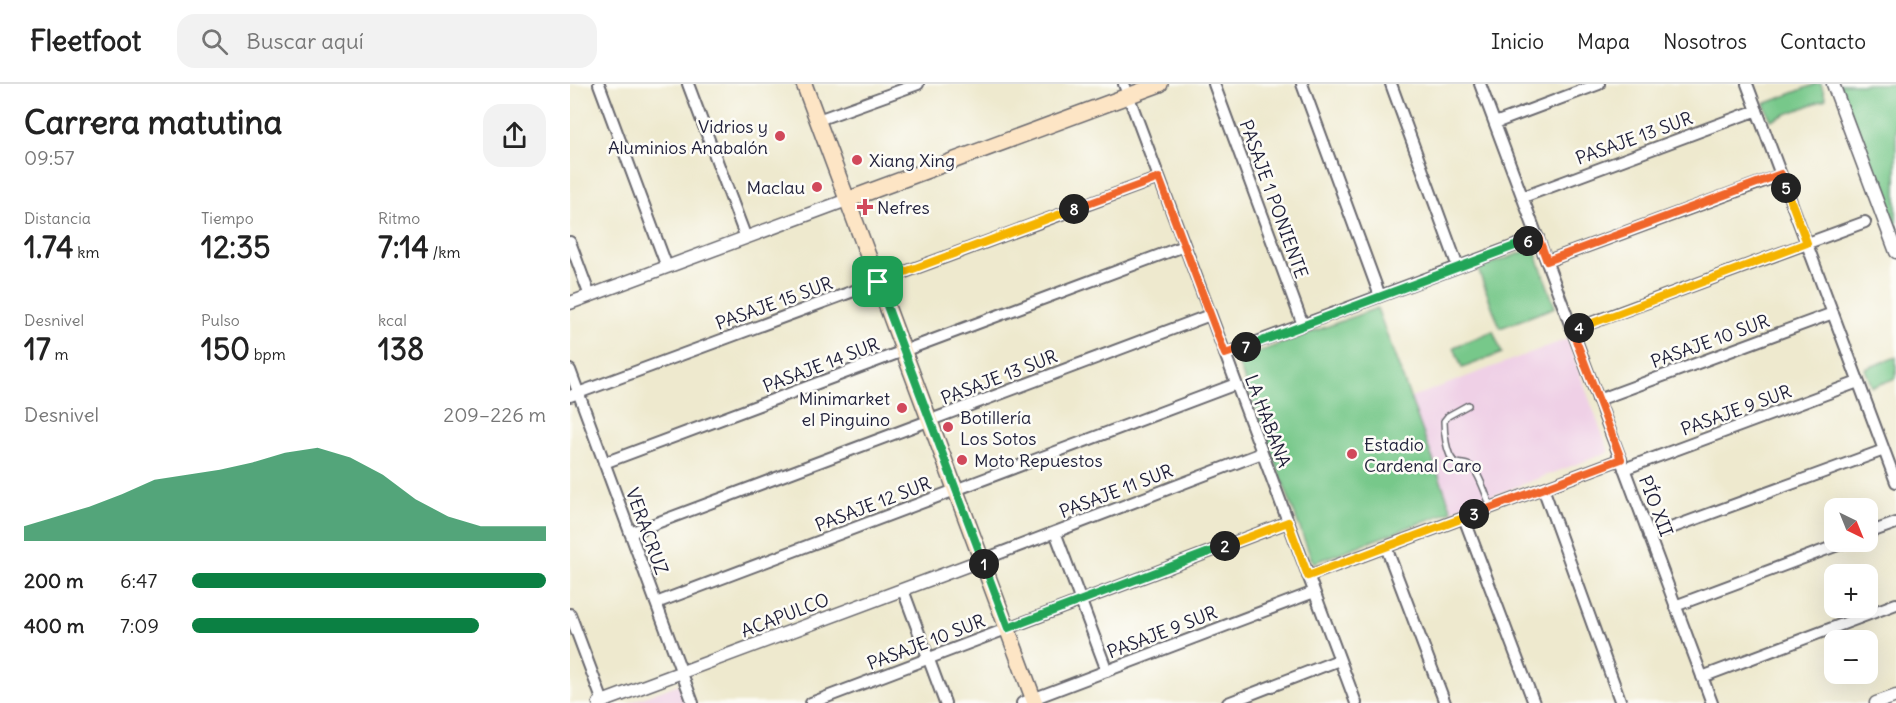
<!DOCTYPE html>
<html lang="es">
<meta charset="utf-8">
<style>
body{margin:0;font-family:Delius,sans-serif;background:#f2f2f2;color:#222;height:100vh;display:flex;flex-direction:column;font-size:22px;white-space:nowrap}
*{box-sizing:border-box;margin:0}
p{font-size:20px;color:#767676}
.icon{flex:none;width:33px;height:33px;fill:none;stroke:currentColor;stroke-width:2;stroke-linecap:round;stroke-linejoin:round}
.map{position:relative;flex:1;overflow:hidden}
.drawer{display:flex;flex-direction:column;background:#fff;width:570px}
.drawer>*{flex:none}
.needle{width:39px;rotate:137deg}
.fabs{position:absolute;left:1254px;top:414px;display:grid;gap:12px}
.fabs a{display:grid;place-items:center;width:54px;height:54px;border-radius:12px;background:#fff;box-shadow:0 6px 24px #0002;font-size:30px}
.pin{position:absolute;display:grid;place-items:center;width:51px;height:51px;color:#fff;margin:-26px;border-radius:12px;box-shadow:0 3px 9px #0006}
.km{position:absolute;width:30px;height:30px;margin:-15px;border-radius:50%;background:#222;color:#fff;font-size:16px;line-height:30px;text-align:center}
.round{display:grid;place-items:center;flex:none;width:63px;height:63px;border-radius:18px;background:#f2f2f2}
.headline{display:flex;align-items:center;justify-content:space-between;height:102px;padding:0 24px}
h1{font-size:33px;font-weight:700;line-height:45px}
.stats{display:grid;grid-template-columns:repeat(3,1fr);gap:9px;height:102px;padding:6px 24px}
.stats div{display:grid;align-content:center}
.stats b{font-size:30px;font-weight:700}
.stats small{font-size:16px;font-weight:400}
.stats p{font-size:16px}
.chart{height:168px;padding:12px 24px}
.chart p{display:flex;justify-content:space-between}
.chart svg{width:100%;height:108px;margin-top:6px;fill:#0b8043;opacity:.7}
ul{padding:0 24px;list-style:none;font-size:20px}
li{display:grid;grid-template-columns:96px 72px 1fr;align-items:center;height:45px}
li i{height:15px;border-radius:8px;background:#0b8043}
header{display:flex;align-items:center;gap:36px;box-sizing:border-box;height:84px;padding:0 30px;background:#fff;border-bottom:2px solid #e0e0e0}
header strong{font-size:28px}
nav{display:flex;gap:33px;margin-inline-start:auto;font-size:21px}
.search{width:420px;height:54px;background:#f2f2f2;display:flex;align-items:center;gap:15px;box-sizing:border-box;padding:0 21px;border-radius:18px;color:#767676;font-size:22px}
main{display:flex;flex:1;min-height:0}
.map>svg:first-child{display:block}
</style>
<header>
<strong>Fleetfoot</strong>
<div class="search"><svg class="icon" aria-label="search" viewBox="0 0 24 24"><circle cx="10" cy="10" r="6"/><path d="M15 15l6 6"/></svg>Buscar aquí</div>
<nav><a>Inicio</a><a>Mapa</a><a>Nosotros</a><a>Contacto</a></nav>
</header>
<main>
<section class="drawer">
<div class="headline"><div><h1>Carrera matutina</h1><p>09:57</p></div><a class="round"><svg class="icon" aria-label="share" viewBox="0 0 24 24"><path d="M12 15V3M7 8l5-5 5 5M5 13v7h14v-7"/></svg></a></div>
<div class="stats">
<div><p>Distancia</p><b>1.74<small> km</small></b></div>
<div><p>Tiempo</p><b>12:35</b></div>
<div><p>Ritmo</p><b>7:14<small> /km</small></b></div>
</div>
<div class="stats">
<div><p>Desnivel</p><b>17<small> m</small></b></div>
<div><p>Pulso</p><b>150<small> bpm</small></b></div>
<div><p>kcal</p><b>138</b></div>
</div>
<div class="chart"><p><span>Desnivel</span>209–226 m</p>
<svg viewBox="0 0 160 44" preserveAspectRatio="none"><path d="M0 44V38L10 34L20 30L30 25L40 19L50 17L60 15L70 12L80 8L90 6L100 10L110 17L120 27L130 34L140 38L150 38L160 38V44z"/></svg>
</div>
<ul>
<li><b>200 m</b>6:47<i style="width:100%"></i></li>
<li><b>400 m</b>7:09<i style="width:81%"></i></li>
</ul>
</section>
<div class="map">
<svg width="1326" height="619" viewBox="0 0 1326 619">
<rect width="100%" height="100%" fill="#fdfcf7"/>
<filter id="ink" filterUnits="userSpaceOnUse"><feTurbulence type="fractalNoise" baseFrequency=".0167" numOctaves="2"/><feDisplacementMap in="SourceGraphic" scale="12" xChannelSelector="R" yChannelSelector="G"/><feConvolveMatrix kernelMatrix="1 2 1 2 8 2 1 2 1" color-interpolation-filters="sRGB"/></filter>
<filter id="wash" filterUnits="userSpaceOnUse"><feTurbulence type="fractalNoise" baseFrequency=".008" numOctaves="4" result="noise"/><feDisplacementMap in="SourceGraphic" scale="24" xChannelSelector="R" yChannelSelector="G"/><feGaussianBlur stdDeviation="1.35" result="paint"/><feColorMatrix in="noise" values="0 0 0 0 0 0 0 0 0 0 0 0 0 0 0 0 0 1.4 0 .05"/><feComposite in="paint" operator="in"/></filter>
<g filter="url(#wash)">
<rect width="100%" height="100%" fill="#eee9ce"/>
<path fill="#efd0e6" d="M997 255 1039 368 882 427 840 314Z
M109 600 116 619H59Z"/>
<path fill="#77c88a" stroke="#4c7562" stroke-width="1.5" d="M1246 0H1251L1256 15 1201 36 1194 20Z
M1269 0H1326V150Z
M964 164 985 223 930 244 908 185Z
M807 224 882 427 743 479 667 276Z
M923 247 932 269 892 284 884 263Z
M1326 273V294L1302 303 1295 285Z"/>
</g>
<g filter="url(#ink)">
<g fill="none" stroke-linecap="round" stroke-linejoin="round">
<g stroke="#69686e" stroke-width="8">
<path id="service" d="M898 321 878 332 874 337C874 346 876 372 885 378 891 381 898 379 903 384 910 392 917 413 921 424"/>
</g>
<g stroke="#69686e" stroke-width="14">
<path id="minor" d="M29 0 97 183
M118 0 176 154
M554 0 786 619
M644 0 733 241
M732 0 810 212
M821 0 888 183
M910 0 1142 619
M1177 0 1326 398
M248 36 348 0
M925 39 1029 0
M953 113 1187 26
M0 158 20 212
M977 177 1211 91
M1002 246 1295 138
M655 270 968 153
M0 286 123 619
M0 312 589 94
M1028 316 1263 229
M34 379 614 162
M1054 385 1288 298
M973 404 1051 619
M894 434 964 619
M485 448 537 587
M60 449 640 231
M1298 449 1326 439
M1079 452 1314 366
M816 463 875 619
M412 476 692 369
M738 492 1051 375
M333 506 375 619
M86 519 666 300
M1105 522 1276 458
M0 530 33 618
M1132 593 1326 520
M241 619 718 438
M452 619 744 508
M658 619 769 576"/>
</g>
<g stroke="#69686e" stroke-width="15">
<path id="tertiary" d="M1263 0 1326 168
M0 219 277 116
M29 619 412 476
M1306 619 1326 612"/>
</g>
<g stroke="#69686e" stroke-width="18">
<path id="secondary" d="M234 0 465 619
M277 116 590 0"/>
</g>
<use href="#service" stroke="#fff" stroke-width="5"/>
<use href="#minor" stroke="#fff" stroke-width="10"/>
<use href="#tertiary" stroke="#fff" stroke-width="12"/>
<use href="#secondary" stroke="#fde5c5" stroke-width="15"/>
</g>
</g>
<g fill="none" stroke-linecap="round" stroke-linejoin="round" filter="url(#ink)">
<g stroke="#fff" stroke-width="12">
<path id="split-1" d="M308 198 414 480"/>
</g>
<g stroke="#fff" stroke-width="12">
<path id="split-2" d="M414 480 438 544 655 462"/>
</g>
<g stroke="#fff" stroke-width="12">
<path id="split-3" d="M655 462 718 438 738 492 904 430"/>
</g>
<g stroke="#fff" stroke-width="12">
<path id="split-4" d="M904 430 1051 375 1002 246 1009 244"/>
</g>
<g stroke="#fff" stroke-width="12">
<path id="split-5" d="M1009 244 1237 159 1216 104"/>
</g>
<g stroke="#fff" stroke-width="12">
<path id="split-6" d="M958 157 968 153 977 177 1211 90 1216 104"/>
</g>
<g stroke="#fff" stroke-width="12">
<path id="split-7" d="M676 263 958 157"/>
</g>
<g stroke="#fff" stroke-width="12">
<path id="split-8" d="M504 125 589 94 655 270 676 263"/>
</g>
<g stroke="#fff" stroke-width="12">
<path id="split-9" d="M308 198 504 125"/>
</g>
<use href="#split-1" stroke="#22a559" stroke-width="8"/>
<use href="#split-2" stroke="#22a559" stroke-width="8"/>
<use href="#split-3" stroke="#f5b400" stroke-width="8"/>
<use href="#split-4" stroke="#f0652b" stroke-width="8"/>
<use href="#split-5" stroke="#f5b400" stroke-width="8"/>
<use href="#split-6" stroke="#f0652b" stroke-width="8"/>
<use href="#split-7" stroke="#22a559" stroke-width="8"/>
<use href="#split-8" stroke="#f0652b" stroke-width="8"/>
<use href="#split-9" stroke="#f5b400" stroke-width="8"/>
</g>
<g fill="#d1495b" stroke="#fdfcf7" stroke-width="2">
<circle cx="210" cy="52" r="6"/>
<circle cx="287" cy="76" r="6"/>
<circle cx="247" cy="103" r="6"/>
<path d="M292 114h6v6h6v6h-6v6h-6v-6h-6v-6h6z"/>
<circle cx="332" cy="324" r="6"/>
<circle cx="378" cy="343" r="6"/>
<circle cx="782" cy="370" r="6"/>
<circle cx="392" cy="376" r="6"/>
</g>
<g text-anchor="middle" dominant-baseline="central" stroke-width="5" stroke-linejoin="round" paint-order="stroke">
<g font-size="18" fill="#22223b" stroke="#fdfcf7" text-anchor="start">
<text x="198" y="42" text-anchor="end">Vidrios y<tspan x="198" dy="21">Aluminios Anabalón</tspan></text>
<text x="299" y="76">Xiang Xing</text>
<text x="235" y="103" text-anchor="end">Maclau</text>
<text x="307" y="123">Nefres</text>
<text x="320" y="314" text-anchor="end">Minimarket<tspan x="320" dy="21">el Pinguino</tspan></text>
<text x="390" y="333">Botillería<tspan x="390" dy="21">Los Sotos</tspan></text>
<text x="794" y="360">Estadio<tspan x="794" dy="21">Cardenal Caro</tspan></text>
<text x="404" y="376">Moto Repuestos</text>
</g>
<g font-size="18" fill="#22223b" stroke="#fdfcf7">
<text transform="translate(1064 54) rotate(-20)">PASAJE 13 SUR</text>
<text transform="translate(704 115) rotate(70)">PASAJE 1 PONIENTE</text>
<text transform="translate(204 219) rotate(-20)">PASAJE 15 SUR</text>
<text transform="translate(1140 257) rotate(-20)">PASAJE 10 SUR</text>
<text transform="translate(251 281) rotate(-21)">PASAJE 14 SUR</text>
<text transform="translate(429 293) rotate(-21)">PASAJE 13 SUR</text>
<text transform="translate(1166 326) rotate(-20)">PASAJE 9 SUR</text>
<text transform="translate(698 337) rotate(69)">LA HABANA</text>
<text transform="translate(546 407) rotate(-21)">PASAJE 11 SUR</text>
<text transform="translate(303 420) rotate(-21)">PASAJE 12 SUR</text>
<text transform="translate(1086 422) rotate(69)">PÍO XII</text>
<text transform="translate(77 447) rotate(70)">VERACRUZ</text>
<text transform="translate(215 531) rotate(-21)">ACAPULCO</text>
<text transform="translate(592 548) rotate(-21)">PASAJE 9 SUR</text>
<text transform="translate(356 558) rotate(-21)">PASAJE 10 SUR</text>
</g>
</g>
</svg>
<div class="fabs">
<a><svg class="needle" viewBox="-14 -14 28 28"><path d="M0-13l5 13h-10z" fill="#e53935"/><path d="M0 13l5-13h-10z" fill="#767676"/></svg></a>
<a>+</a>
<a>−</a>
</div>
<div class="pin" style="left:308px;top:198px;background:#1e9e55"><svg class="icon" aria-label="arrive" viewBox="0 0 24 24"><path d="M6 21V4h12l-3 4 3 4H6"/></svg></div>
<b class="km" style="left:414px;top:480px">1</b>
<b class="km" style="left:655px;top:462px">2</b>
<b class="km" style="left:904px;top:430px">3</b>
<b class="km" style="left:1009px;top:244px">4</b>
<b class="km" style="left:1216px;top:104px">5</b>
<b class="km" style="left:958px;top:157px">6</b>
<b class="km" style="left:676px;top:263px">7</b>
<b class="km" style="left:504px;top:125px">8</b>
</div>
</main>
